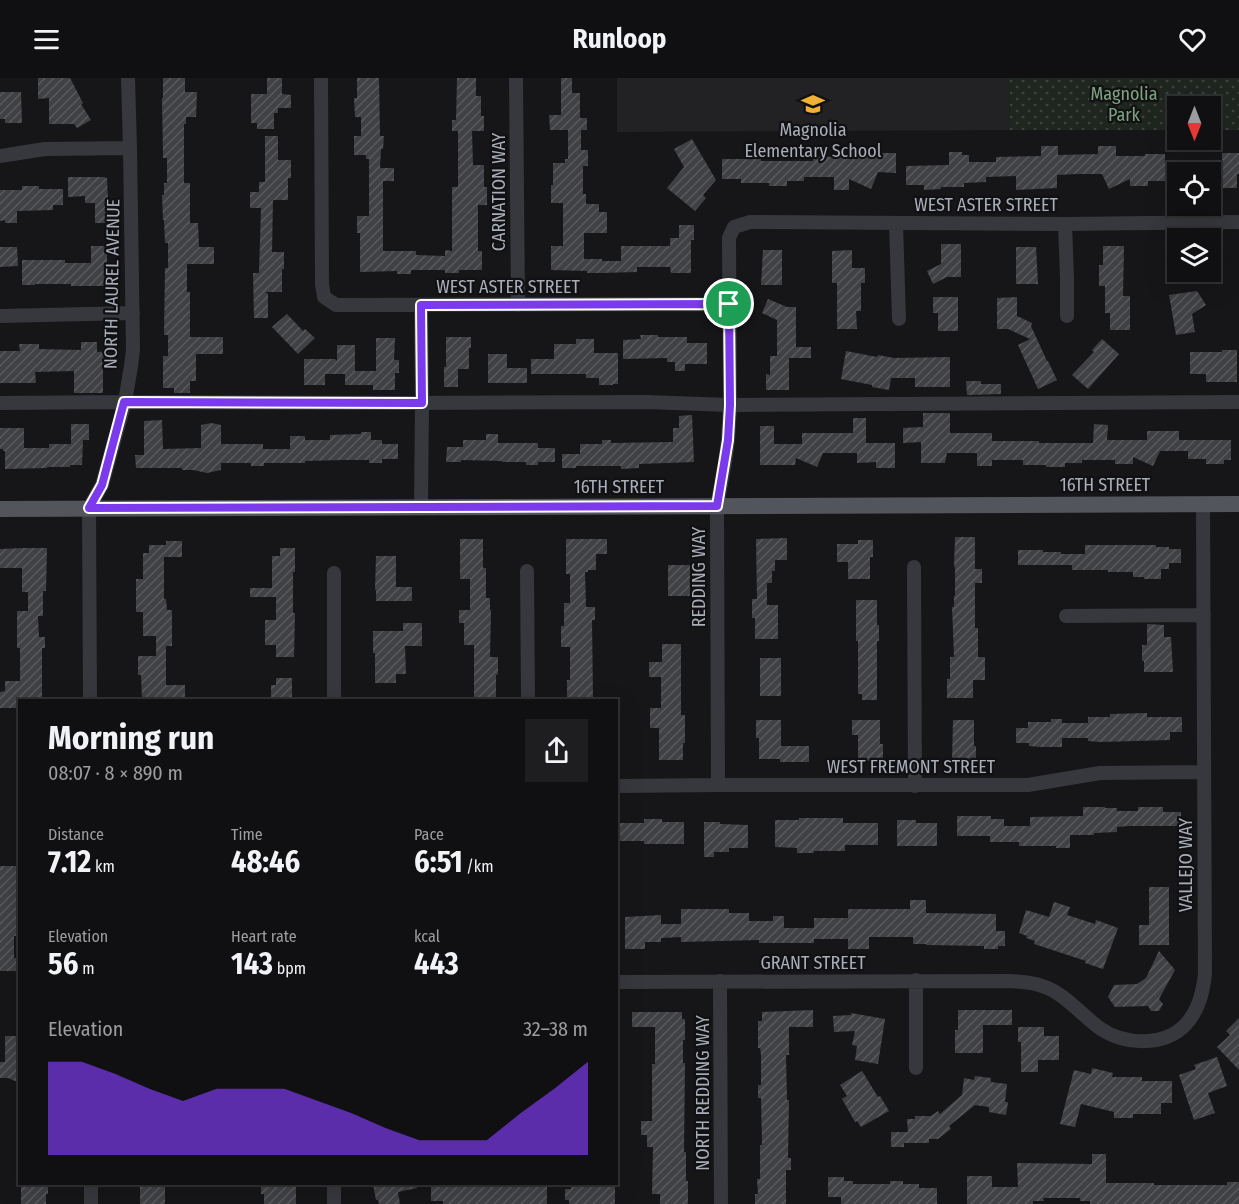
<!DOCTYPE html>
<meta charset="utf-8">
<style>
body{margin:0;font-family:"Fira Sans Condensed",sans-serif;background:#1e1e20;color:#f1f3f6;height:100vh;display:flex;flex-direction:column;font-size:22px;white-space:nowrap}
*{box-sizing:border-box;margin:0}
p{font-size:20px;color:#9c9d9f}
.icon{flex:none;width:33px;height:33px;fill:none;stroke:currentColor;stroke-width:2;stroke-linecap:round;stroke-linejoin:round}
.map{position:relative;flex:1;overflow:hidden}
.panel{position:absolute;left:18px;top:621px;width:600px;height:486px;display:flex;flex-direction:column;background:#101012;border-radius:0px;box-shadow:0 6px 24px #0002,0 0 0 2px #303032}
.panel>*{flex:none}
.needle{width:39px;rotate:180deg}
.controls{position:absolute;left:1167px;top:18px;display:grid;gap:12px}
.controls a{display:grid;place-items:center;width:54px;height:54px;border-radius:0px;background:#101012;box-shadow:0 6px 24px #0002,0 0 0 2px #303032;font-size:30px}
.pin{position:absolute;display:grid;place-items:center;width:51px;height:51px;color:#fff;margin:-26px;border:3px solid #fff;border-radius:50%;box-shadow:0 2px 6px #0007}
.round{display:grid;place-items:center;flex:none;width:63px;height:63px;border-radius:0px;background:#1e1e20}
.summary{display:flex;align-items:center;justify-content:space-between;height:102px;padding:0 30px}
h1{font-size:33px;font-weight:700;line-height:45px}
.metrics{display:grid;grid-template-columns:repeat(3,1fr);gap:9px;height:102px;padding:6px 30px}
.metrics div{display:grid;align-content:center}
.metrics b{font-size:30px;font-weight:700}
.metrics small{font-size:16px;font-weight:400}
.metrics p{font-size:16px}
.chart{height:168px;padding:12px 30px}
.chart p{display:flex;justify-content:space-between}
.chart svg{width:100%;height:108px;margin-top:6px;fill:#7c3aed;opacity:.7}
header{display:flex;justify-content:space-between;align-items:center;height:78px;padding:0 30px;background:#101012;font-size:27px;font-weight:700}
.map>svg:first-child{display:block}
</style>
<header><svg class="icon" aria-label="menu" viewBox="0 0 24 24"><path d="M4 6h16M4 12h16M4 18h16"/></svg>Runloop<svg class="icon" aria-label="heart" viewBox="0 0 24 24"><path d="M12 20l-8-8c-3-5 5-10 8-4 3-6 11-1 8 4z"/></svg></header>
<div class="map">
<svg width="1239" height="1126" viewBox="0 0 1239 1126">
<defs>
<pattern id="grass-dots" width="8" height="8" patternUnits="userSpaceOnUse" patternTransform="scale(1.5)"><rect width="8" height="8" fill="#1e261f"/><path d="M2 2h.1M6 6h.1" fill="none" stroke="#3c433d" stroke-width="1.8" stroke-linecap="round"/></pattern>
<pattern id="building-hatch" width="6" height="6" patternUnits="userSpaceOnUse" patternTransform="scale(1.5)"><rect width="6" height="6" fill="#404145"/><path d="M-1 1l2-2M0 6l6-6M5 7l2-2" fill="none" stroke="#595a5e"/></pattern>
</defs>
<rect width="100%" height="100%" fill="#161618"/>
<path fill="#222225" d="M617 0H1009L1010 52 617 54Z"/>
<path fill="url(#grass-dots)" d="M1009 0H1239V52H1211L1210 28H1178L1177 52H1010Z"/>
<path fill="url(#building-hatch)" d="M38 0H70L83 25 81 26 91 42 77 50 74 46H49V20L38 21Z
M163 0H185V14H197L196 39H186V46H184V105H190V145H198L199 169H214V186H187V214H190V259H223V276H196V303H190V315H174V310H163V278H168V257H164L165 190H168V165H165L164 142H163L162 117H164V105H167V80H163L162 20H163Z
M267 0H282V16L291 17V30H278V35H274V51H257V45H251V16H267Z
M357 0H379L380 58H384L383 71H381L380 90H394V103H383V173H416V177L445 178V172L452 173V109H458V53H452V42H456L457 0H476V18H481V38H484V53H472L473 87H484V109H487V127H478V173H482V192H459V195H445V192H411V196H397V193L360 194V155H357V138H369V81H366V77H354V58H361V39H355L354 20H357Z
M561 0H572V15H580V40H587V52H581V72H588V88H583V116H586V126H599V134H607V155H584V181H602V183H621V168H670V160H679V147H694V162H691V195H671L670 189H637V194L602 195H587V193L551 192V168H563V125H551V107H553V85H565V81H568V52H550L549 37H561Z
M0 14H21L22 45H5V41H0Z
M265 58H278V82H291V100H288V122H273L272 174H284V191H282V214H265L268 216V240H254L253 195H259L261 130H250V114H259V104H265Z
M692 61 716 102 703 117 706 120 695 133 667 110 684 89 674 71Z
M1041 68H1058V77L1098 76V68H1116V78H1145V76H1165V85H1178V103H1148V108H1130V101L1109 111 1102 96H1076L1057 97V110L1016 112V98L986 99V104L964 105V109H941V111L924 112V107H906V88L949 87V74H962V77H969V84H996V79L1041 78Z
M865 75H896V95L878 94 871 111 849 101V112H834V99H804V103H787V108H769V105H741V101H722V81H761V83H813V79L865 78Z
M1222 75H1239V96H1237V110H1210V86H1222Z
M68 99H105V100H107L109 145H95V125H85V118L68 119Z
M22 108H39V111H63V127H53V132L17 133V145H5V142L0 143V112H22Z
M941 166H961V199H947L933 206 927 193 941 186Z
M91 168H107V208H71V206H35V207H22V182H65V185H91Z
M1103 168H1124L1123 218H1130V252H1110V235H1105V208H1099V187H1103Z
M0 169H17L18 188 0 189Z
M1016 169H1036L1038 206H1016Z
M763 172H782V207H761Z
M852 172V190H865V205H861V233H856L857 251H837V205H832V173Z
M1190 194H1212V204L1190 205Z
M1197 213 1206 227 1192 236 1195 254 1176 257 1169 217Z
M933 219H958V253H938V235H933Z
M1017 219V238L1032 245 1031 248 1047 283H1048L1057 302 1038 311 1018 267 1030 261 1008 251H997V220Z
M768 221 787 229H796V269H811V280H789V312H766V296L770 297V278H777V242L762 235Z
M287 236 303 253 305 251 315 260 298 276 272 249Z
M640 257H658V259H687V265H707V286H685V293H675V284H667V280L623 281V262L641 261Z
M446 259H471V270H469V291H458V309H444V289H446Z
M376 260H395L394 282H399V295H395V312H373V307H345V296H325V307H304V281H335L337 283V267H355V293H376Z
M576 261H594V275H618V306H613V307H599V300H586V296H531V281H554V266H576Z
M1102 261 1119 276 1088 311 1072 297 1094 274 1092 272Z
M81 264H97V274L109 273V287H103V315H74V293L35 294 36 305H0V273H20L19 266H39V271L81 272Z
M1222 272H1237V304H1206V296H1190V274H1222Z
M846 273 877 279 878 277 894 280 950 279V309H915V300H891L889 312 872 309V307L841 301Z
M488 276H507V290H527V305H488Z
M966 303H981V306H1001V316L967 317Z
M923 335H950V355H992V363H1039V365H1093L1094 346 1108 347 1107 362H1147V353H1179V362H1231V382H1224V386H1206V381H1188V373H1160L1153 388 1133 379V386H1115V382H1082V385H1065V389H1046V387H1023V382H992V388H977V375H947L945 385H921V364L903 365V350L923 349Z
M692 337 694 384 639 386V390L621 391V388H576V390H562V376H580V366H602V362H611V365L673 364V350H679V338Z
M853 340H866V365H895V390H876V384L857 385V375H823L817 389 796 380 795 387H760V348H774V366H802V355H853Z
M162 342 163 371 201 370V347L211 345 221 347V366H263V371H290V358H305V362H330V357L361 356V354H371V362H382V366H398V381H382V385H369V382H342L305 383V385H264V388H251V385H221V392L207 395 193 392H182V390H136L135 377H144V343Z
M71 346H89V362H83L82 387H70V389H47V390L5 391V373H3V371H0V350H24V370H49V366H71Z
M486 356H498V365H538V370H555V384H538V387H526V384H502V383L461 382V384H446L447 369H463V362H486Z
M955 459H975V491H982V505H975V550H978V579H985V602H973V620H947V601H950V579H954L952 529H954V518H955V489H954Z
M787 460V482H775V493H772V505H767V527H778V561H755V540H752V521H757L756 461Z
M460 461H483V490H486V520H490V532H491L490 579H498V596L496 597V620H474V567H464V545H459V532H470V501H460Z
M566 461H607V476H596V492H588V494H585L586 529H595V542H592L593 621H567V602H570V569H561V548H564V525H570V496H566Z
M858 462H873V479H870V501H848V484H837V466H858Z
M166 463H182V479H164V521H166L167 532H172V568H166V607H185V622L142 621 141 597H138V578H156V558H143V534H136V501H143V475H149V467H166Z
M1085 467H1156V469H1169V471H1181V485H1169V491H1161V501H1144V499H1133V494H1108V492H1072V487H1018V472H1043V474H1061V476H1085Z
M24 470H47L46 513H43V538H38L39 559H45V570H42V622H20V630H0V614L5 613V603H20V570H17V533H28V514H22V490H0V471Z
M280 470H295V494H293V535H295L294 579H276V567H265V542H276V519H250V510H272V478H280Z
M376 478H396V509H412V523H376V512H375Z
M668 487H690V518H668Z
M856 522H877V547H879V563H877V622H862V616H858V563H856Z
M403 545H422V568H405L406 596H396V605H375V575H373V553H403Z
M1147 546 1164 547V559H1171L1173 594H1144V583H1142V567H1147Z
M662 566H681V637H685V665H683V682H659V650H650V630H661V599H649V584H662Z
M760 580H781V618H760Z
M276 600H292V622H271V607H276Z
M1147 635V639H1182V654H1170V662L1100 664 1088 663V660H1062V669H1041L1029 668V665H1016V650H1028V644H1051V641H1062V645H1088V639H1110V636Z
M756 642H781V668H809V684H780V681H759V660H756Z
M852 642H880V666H883V683H858V657H852Z
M953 642H974V668H976V682H952Z
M1083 729H1105V730H1117V733H1138V729H1163V734H1181V748H1129L1117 749V754L1094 755V757H1070V770H1056V768H1019V764H990V758H957V738H991V741H1004V748H1030V739L1083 738Z
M799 740H843V745H878V767H845V773H814V775H797V770L775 769V742H799Z
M644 741H662V744H684V766H644V763H616V745H644Z
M897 742H916V745H937V768H897Z
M704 744H720V746L748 747V770H729V774H714V779H704Z
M0 788H20V858H14V880H20V893H0Z
M1149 809H1169V867H1139V847H1149Z
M910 822H926V835L996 836V853H1005V868H998V871H984V868L926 867V866H913V859H869V871H848V861H814V865H759V862L681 864V859L661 860V864H645V871H625V839L661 837V846H681V831H729V835H749V843H773V838H784V850H814V840H848V831H910Z
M1054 824 1070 829 1067 837 1095 846 1096 842 1118 850 1103 891 1085 885 1086 883 1034 866 1035 863 1026 860 1027 858 1019 855 1026 832 1049 839Z
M1159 873 1175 892 1159 921 1163 926 1159 933H1151L1148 928 1115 929 1108 919 1114 907 1137 906 1146 900Z
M813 932V949H789V977H786L787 1022H789L788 1080H791V1092H786V1126H755V1116H758L757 1101H760V1067H762L761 1020H758V1007H761V977L760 970H758V943H762V934Z
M958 932H1012V947H983V975H955V952H958Z
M632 934H682V941H685V962H683V985H685L684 1074H686V1103H688V1126H660V1116H652L653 1069H647V1057H641V1043H652V986H655V949H632Z
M851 935 885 941 878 986 855 982 857 968 852 967 855 953 834 954 833 938 851 937Z
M1239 940V992L1217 969 1230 957 1226 953Z
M1018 949H1044V958H1059V982H1038V994H1021V964H1018Z
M5 958H20V1005L8 1000H0V984H5Z
M1217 979 1227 1008 1208 1015 1215 1035 1194 1042 1179 997 1196 991 1194 987Z
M1092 990 1113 995 1112 999H1142V1003H1172V1025H1161V1036H1133V1040H1114V1034L1081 1026 1075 1049 1060 1046 1074 992 1091 996Z
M862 993 878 1019 880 1018 889 1033 861 1049 857 1043 855 1044 842 1021 847 1018 840 1007Z
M975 998 991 1000V1004L1007 1006 1005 1024H1008L1006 1037 989 1034V1029L975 1027 949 1048 951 1051 938 1061H929V1065H904V1069H891V1054H908L907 1041H915V1038H931L938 1033 940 1036 962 1017 964 1000 974 1002Z
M1092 1076H1106V1105H1154V1107H1227V1104H1239V1126H1090V1123H1080V1120H1043L1044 1123H1033V1126H967V1098H992V1109H1018L1017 1085 1092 1086Z
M828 1099H844V1103H853V1106H890V1103H903V1106H919V1110H937V1126H841V1119H828Z
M21 1106H48V1116H46V1126H21Z
M140 1106H165V1126H140Z
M261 1106H296V1126H264V1116H261Z
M373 1106H416L417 1110 398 1114 400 1126H379L378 1122H376Z
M431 1106H547V1126H443V1123H431Z
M571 1106H615V1126H569V1122H565V1111H571Z"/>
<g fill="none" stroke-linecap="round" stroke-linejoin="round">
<path stroke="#37383d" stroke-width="14" d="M321 0 322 206 324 219 336 227 729 226
M516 0 518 227
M0 78 45 71 130 70
M896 145 899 241
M1065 146 1067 200V238
M0 238 133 235
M0 325 125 324 404 325 646 324 730 327 1239 324
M421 429 422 325 421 227
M914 489 915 708
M527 493 528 622
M334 495V622
M1066 538 1204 537
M90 622 89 430 102 407 125 324 131 288 133 272 130 70 128 0
M718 707 717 428 725 384 728 362 730 327 729 160 734 149 750 144 1065 146 1239 144
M616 708 718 707H1028L1100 695 1204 694
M916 902V990
M720 903 721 1126
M616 904 1010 903C1020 904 1032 904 1042 908 1065 915 1081 937 1101 951 1125 967 1165 969 1186 946 1199 932 1203 914 1205 896L1203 426
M91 1106V1126
M334 1106V1126"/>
<path stroke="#53555c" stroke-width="16" d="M0 431 1239 426"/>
</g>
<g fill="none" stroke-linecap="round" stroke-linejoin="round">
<g stroke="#fff" stroke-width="12">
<path id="route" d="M729 226 730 327 728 362 717 428 89 430 102 407 124 324 422 325 421 227Z"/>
</g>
<use href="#route" stroke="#7c3aed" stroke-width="8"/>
</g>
<defs>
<g id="school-bare" transform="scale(1.8)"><path d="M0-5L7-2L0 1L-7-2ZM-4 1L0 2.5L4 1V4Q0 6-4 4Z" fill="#f2b134" stroke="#111113" stroke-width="2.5" paint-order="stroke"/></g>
</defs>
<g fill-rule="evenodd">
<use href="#school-bare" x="813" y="26"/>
</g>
<g text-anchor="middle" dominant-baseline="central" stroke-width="4.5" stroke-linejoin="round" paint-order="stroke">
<g font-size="18" fill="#7fa381" stroke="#111113">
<text x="1124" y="16">Magnolia<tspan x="1124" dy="21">Park</tspan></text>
</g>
<g font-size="18" fill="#a8adb8" stroke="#111113">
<text x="813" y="52">Magnolia<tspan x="813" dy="21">Elementary School</tspan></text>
</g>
<g font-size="18" fill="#a8adb8" stroke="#111113">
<text transform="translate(499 114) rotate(-90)">CARNATION WAY</text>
<text x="986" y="127">WEST ASTER STREET</text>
<text transform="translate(112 206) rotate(-89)">NORTH LAUREL AVENUE</text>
<text x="508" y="209">WEST ASTER STREET</text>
<text x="1105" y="407">16TH STREET</text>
<text x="619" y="409">16TH STREET</text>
<text transform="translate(699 499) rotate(-90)">REDDING WAY</text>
<text x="911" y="689">WEST FREMONT STREET</text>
<text transform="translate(1186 787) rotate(-90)">VALLEJO WAY</text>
<text x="813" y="885">GRANT STREET</text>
<text transform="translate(703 1015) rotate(-90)">NORTH REDDING WAY</text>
</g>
</g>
</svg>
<div class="controls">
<a><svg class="needle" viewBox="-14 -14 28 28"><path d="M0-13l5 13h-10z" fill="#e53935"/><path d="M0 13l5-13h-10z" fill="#9c9d9f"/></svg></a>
<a><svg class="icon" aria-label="locate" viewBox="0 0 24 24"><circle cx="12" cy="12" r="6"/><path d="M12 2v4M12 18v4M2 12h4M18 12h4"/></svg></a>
<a><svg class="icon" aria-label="layers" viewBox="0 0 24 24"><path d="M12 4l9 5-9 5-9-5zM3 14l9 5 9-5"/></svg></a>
</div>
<div class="pin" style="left:729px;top:226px;background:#1e9e55"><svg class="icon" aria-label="arrive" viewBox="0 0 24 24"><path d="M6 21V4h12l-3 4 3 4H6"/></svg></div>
<section class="panel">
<div class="summary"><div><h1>Morning run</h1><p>08:07 · 8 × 890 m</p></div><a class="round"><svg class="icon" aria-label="share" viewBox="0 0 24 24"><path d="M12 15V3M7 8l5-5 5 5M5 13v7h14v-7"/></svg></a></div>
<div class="metrics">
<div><p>Distance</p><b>7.12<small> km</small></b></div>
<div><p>Time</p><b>48:46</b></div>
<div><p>Pace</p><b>6:51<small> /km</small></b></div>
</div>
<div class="metrics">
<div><p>Elevation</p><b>56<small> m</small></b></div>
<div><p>Heart rate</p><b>143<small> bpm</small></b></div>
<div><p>kcal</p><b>443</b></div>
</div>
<div class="chart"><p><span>Elevation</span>32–38 m</p>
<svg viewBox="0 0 160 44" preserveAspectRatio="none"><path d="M0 44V6L10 6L20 11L30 17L40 22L50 17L60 17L70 17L80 22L90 27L100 33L110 38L120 38L130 38L140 27L150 17L160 6V44z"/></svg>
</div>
</section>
</div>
